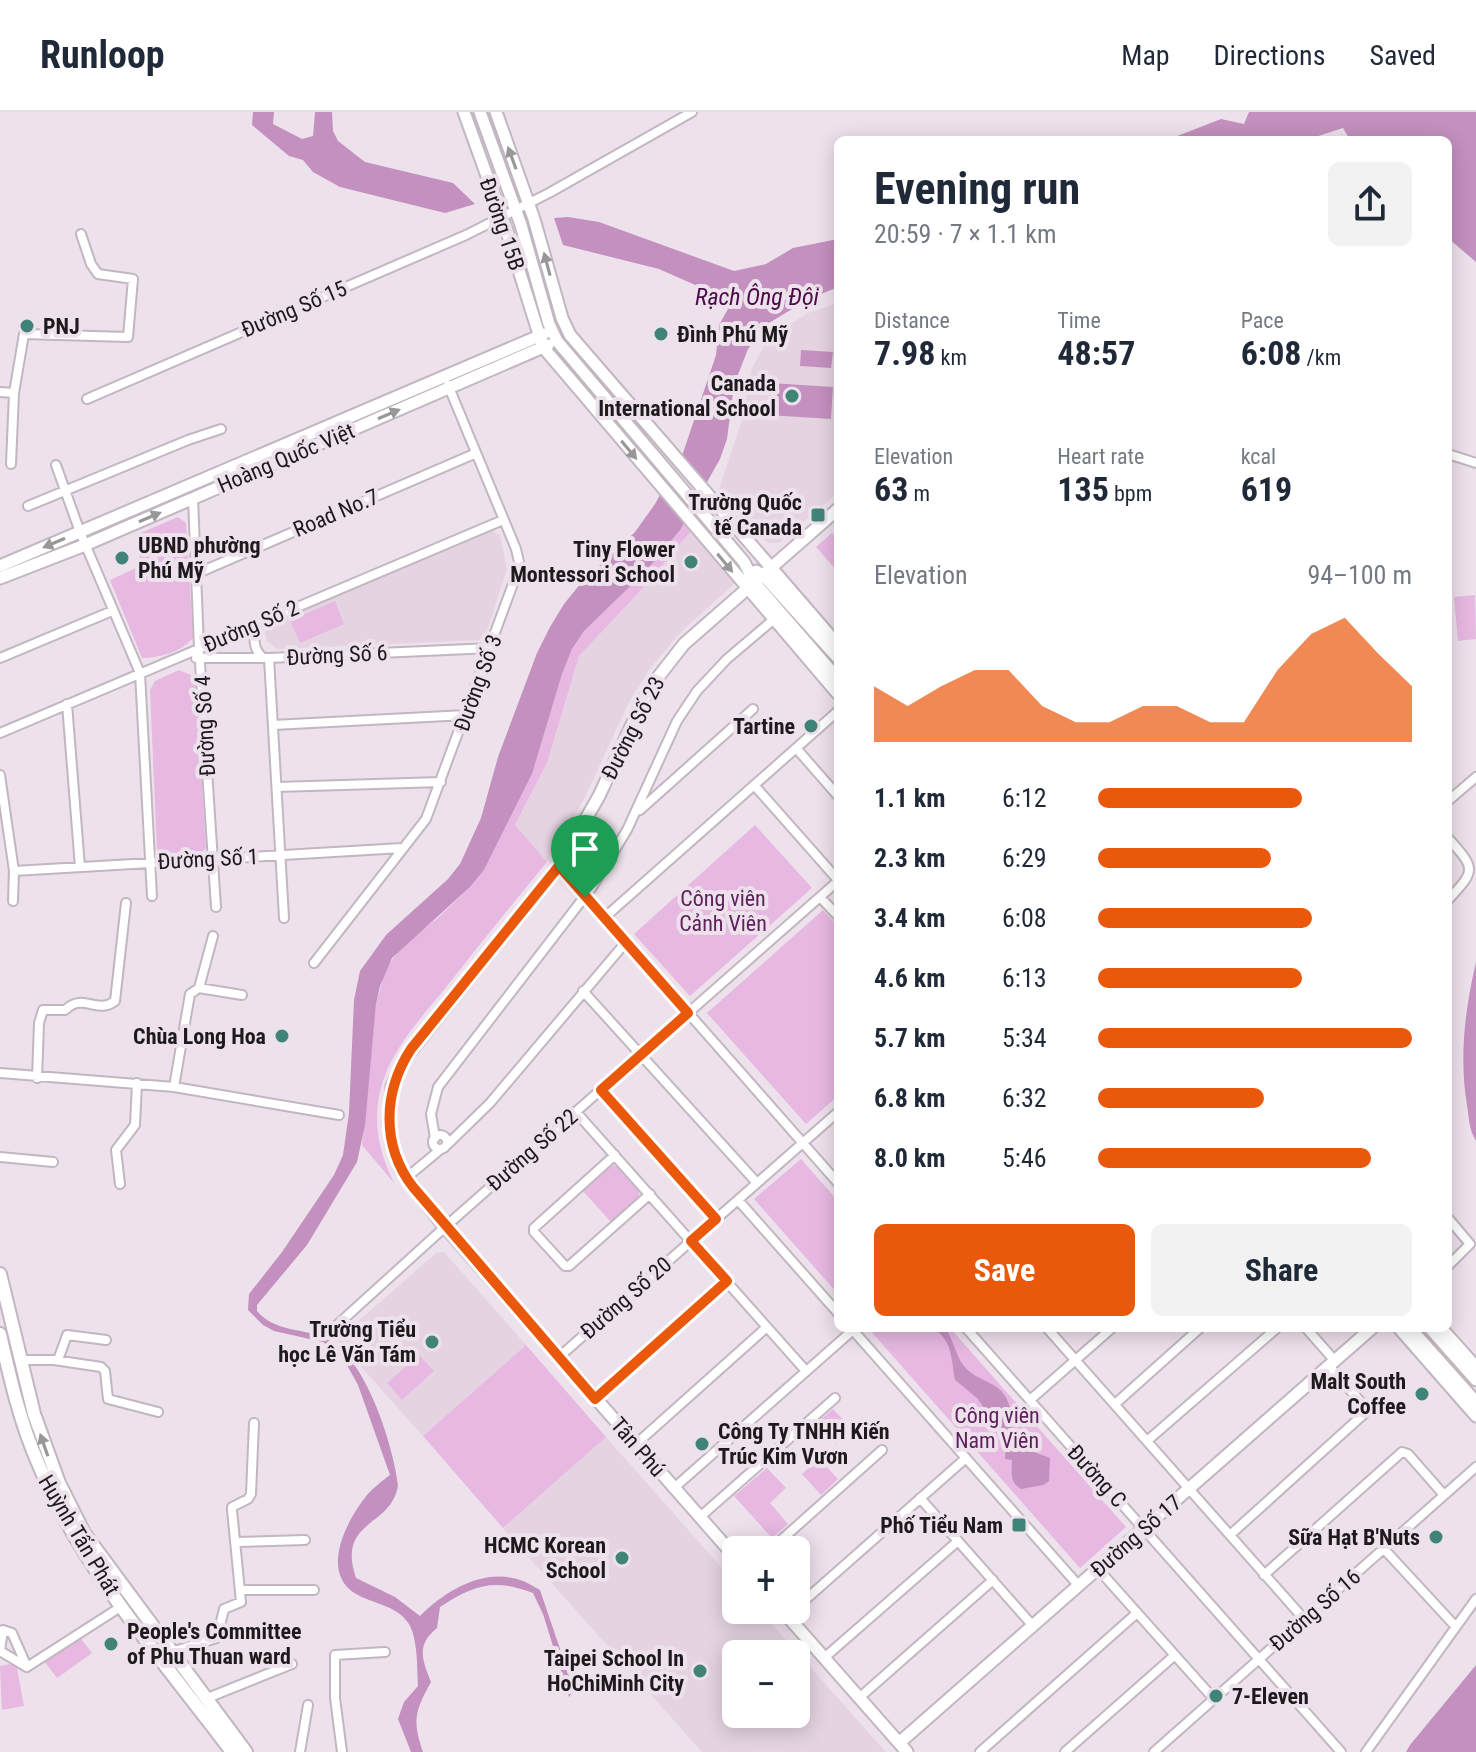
<!DOCTYPE html>
<meta charset="utf-8">
<style>
body{margin:0;font-family:"Roboto Condensed",sans-serif;background:#f2f2f3;color:#1f2937;height:100vh;display:flex;flex-direction:column;font-size:30px;white-space:nowrap}
*{box-sizing:border-box;margin:0}
p{font-size:26px;color:#747a83}
.icon{flex:none;width:44px;height:44px;fill:none;stroke:currentColor;stroke-width:2;stroke-linecap:round;stroke-linejoin:round}
.map{position:relative;flex:1;overflow:hidden}
.details{position:absolute;left:834px;top:24px;width:618px;height:1196px;display:flex;flex-direction:column;background:#fff;border-radius:12px;box-shadow:0 4px 20px #0003}
.details>*{flex:none}
.buttons{position:absolute;left:722px;top:1424px;display:grid;gap:16px}
.buttons a{display:grid;place-items:center;width:88px;height:88px;border-radius:12px;background:#fff;box-shadow:0 4px 20px #0003;font-size:40px}
.pin{position:absolute;display:grid;place-items:center;width:68px;height:68px;color:#fff;margin:-82px -34px;border-radius:50% 50% 50% 0;rotate:-45deg;box-shadow:0 0 8px #0007}
.pin .icon{rotate:45deg}
.round{display:grid;place-items:center;flex:none;width:84px;height:84px;border-radius:12px;background:#f2f2f3}
.headline{display:flex;align-items:center;justify-content:space-between;height:136px;padding:0 40px}
h1{font-size:44px;font-weight:700;line-height:60px}
.figures{display:grid;grid-template-columns:repeat(3,1fr);gap:12px;height:136px;padding:8px 40px}
.figures div{display:grid;align-content:center}
.figures b{font-size:34px;font-weight:700}
.figures small{font-size:22px;font-weight:400}
.figures p{font-size:22px}
.chart{height:224px;padding:16px 40px}
.chart p{display:flex;justify-content:space-between}
.chart svg{width:100%;height:144px;margin-top:8px;fill:#ea580c;opacity:.7}
.primary-button{display:flex;gap:16px;margin-top:auto;padding:16px 40px}
.primary-button a{flex:1;height:92px;border-radius:12px;background:#ea580c;color:#fff;font-size:32px;font-weight:700;line-height:92px;text-align:center}
.primary-button a+a{background:#f2f2f3;color:#1f2937}
ul{padding:0 40px;list-style:none;font-size:26px}
li{display:grid;grid-template-columns:128px 96px 1fr;align-items:center;height:60px}
li i{height:20px;border-radius:10px;background:#ea580c}
header{display:flex;align-items:center;gap:48px;box-sizing:border-box;height:112px;padding:0 40px;background:#fff;border-bottom:2px solid #e0e1e3}
header strong{font-size:38px}
nav{display:flex;gap:44px;margin-inline-start:auto;font-size:28px}
.map>svg:first-child{display:block}
</style>
<header>
<strong>Runloop</strong>
<nav><a>Map</a><a>Directions</a><a>Saved</a></nav>
</header>
<div class="map">
<svg width="1476" height="1640" viewBox="0 0 1476 1640">
<rect width="100%" height="100%" fill="#ede1ec"/>
<path fill="#e5d3e2" fill-rule="evenodd" d="M838 191V380L779 431H768L719 377 741 311 752 256 769 225 808 201Z
M490 418 500 423 507 457 487 519 479 528 277 537 267 529 265 521 270 513Z
M691 419 735 471 680 521 649 558 629 590 585 685 547 750 515 714 547 651 579 544 643 476Z
M444 1140 526 1233 423 1324 337 1228 436 1141Z
M606 1325 736 1472V1498H759L886 1640H702L503 1416ZM736 1542H796V1602H736Z"/>
<path fill="#e7b8e2" d="M178 405 186 411 193 526C181 540 160 546 142 546L110 468 140 454 138 422Z
M684 411 691 419 643 476 579 544 547 651 515 713 547 750C513 791 480 832 447 874 422 905 391 937 381 976 372 1009 379 1041 394 1071L362 1033 376 892 385 858 402 834 439 805 470 775 484 758 532 662 562 562 572 537 584 519 646 459Z
M832 421 838 428V460L816 435Z
M1475 483 1476 527 1458 529 1454 485Z
M335 489 344 512 300 531 290 509Z
M179 558 191 563 195 569 206 736 199 743 165 745 157 739 150 578 155 569Z
M755 713 812 776 690 884 634 822Z
M823 798 838 814V984L806 1012 707 901Z
M801 1047 838 1089V1182L754 1087Z
M611 1053 617 1054 639 1079V1085L611 1110 583 1079Z
M868 1216H950L1126 1415 1080 1456Z
M526 1233 606 1325 503 1416 423 1324Z
M419 1243 434 1259 402 1288 387 1271Z
M833 1297 852 1317 836 1332 817 1311Z
M819 1347 838 1367 821 1383 802 1362Z
M767 1356 786 1376 770 1391 788 1412 772 1426 734 1384Z
M79 1524 92 1541 57 1566 44 1549Z
M16 1551 24 1594 2 1598 0 1554Z"/>
<path fill="#c490bf" d="M253 0H274L273 12 302 27 313 24 315 0H332L333 19 338 29 365 50 453 71 475 92 445 101 340 75 313 60 303 48 289 44 252 13Z
M1249 0H1476V150L1448 126V28H1350L1343 16 1306 28H1167L1221 7 1244 12Z
M568 105 599 110 734 159 766 152 793 136 838 127V175L807 188 769 211 748 237 734 273 727 327 720 347 680 418 646 459 584 519 572 537 562 562 532 662 484 758 470 775 392 846 380 874 376 892 365 1013 357 1050 307 1133 257 1193V1199C275 1220 302 1216 325 1226 365 1243 393 1332 398 1373 392 1416 336 1407 356 1466L395 1485 420 1504C444 1480 481 1457 517 1467 525 1469 533 1474 540 1478L574 1578 569 1585 543 1502 533 1481C494 1466 474 1473 440 1495L437 1516C416 1533 422 1547 431 1570 415 1599 412 1608 423 1640H411L398 1607 404 1590 418 1574C417 1556 418 1528 409 1512 397 1493 373 1492 356 1482 319 1460 347 1408 367 1383 373 1376 382 1369 390 1363L358 1273 342 1244 323 1230 274 1219 263 1213 248 1198 249 1182 282 1140 334 1063 343 1043 349 1001 354 888 360 859 386 823 448 767 460 752 481 706 498 645 537 541 550 515 564 492 581 471 635 420 655 392 683 341 716 243 719 213 728 197 702 176 659 157 563 133 554 106Z
M801 238 833 240 831 256 800 254Z
M770 271 833 275 831 307 768 303Z
M1476 850V1029C1469 1018 1469 1006 1467 993 1459 945 1465 897 1476 850Z
M933 1216H945C955 1229 956 1249 969 1259 980 1269 998 1271 1005 1284 1019 1306 1000 1325 1031 1336V1339L1050 1346 1049 1369 1043 1373 1021 1377C1009 1370 1012 1360 1012 1348L1005 1347 1006 1333 991 1299 987 1300 977 1286 955 1268C951 1247 953 1229 933 1216Z
M1476 1553V1640H1406L1410 1633Z"/>
<path fill="#ede1ec" d="M679 341 708 375 687 414 657 380Z"/>
<g fill="none" stroke-linecap="round" stroke-linejoin="round">
<g stroke="#c2b6c0" stroke-width="12">
<path id="street" d="M0 280 14 281
M87 287 466 123 549 81 692 0
M1448 342 1476 351
M11 352 14 281 24 222 128 225 133 167 98 162 91 152 81 122
M56 353 80 420 140 561 152 784
M193 386 199 536 216 795
M28 394 188 328 221 317
M198 461 474 342
M256 512C254 525 252 536 263 546
M0 546 112 499
M196 546H269L491 536
M269 546 284 806
M67 592 80 755
M273 613 466 603
M0 621 503 408
M796 636 838 684
M0 663 14 759 13 789
M754 673 838 768
M277 675 441 670
M1448 689 1476 665
M640 698 753 597
M1448 726C1476 757 1476 758 1448 788
M559 754 838 1071
M14 759 402 736
M820 785 838 804
M604 806 838 599
M314 851 426 707 517 461 519 450 516 437 448 273
M199 876 213 824
M583 879 757 1071
M0 961 174 975 339 1003
M37 966 39 911 43 898H65C84 880 97 903 115 889L126 791
M174 975 190 882 199 876 242 883
M601 978 716 1107
M576 1000 806 1259
M433 1030a7 7 0 1 1 14 0a7 7 0 1 1-14 0Z
M435 1026 431 1002 438 975 592 775 627 718 677 609 697 579 727 547 773 508
M447 1033 490 991 626 830
M615 1043 534 1116V1120L565 1154H569L650 1082
M0 1045 53 1050
M406 1066 441 1037
M120 1072 116 1038 135 1013 137 971
M738 1088 838 1201
M1448 1106 1470 1132 1448 1154
M336 1214 445 1115 838 769
M851 1216 1079 1474
M966 1216 1341 1640
M1047 1216 1304 1507
M1306 1216 1335 1249
M559 1245 838 1000
M20 1248H54L101 1255 105 1259 108 1287 158 1300
M58 1248 67 1223 106 1228
M595 1287 727 1169
M1030 1288 1112 1216
M1115 1292 1200 1216
M1147 1329 1277 1216
M636 1332 767 1215
M674 1376 853 1218
M920 1386 1033 1514
M700 1405 835 1286
M1230 1423 1365 1301 1366 1296 1329 1254
M237 1430 305 1428
M1384 1437 1456 1515
M770 1438 882 1338
M1098 1457 1214 1587
M1264 1463 1402 1340 1408 1342 1444 1383
M240 1478H314
M796 1496 966 1346
M171 1540 217 1526 224 1497 241 1490 232 1398V1395L248 1387 251 1382 254 1311
M824 1546 958 1429
M27 1555 0 1539 3 1518 12 1521 27 1555 122 1494
M859 1586 993 1468
M205 1587 292 1552
M300 1640 308 1593
M342 1640 335 1586V1543L385 1540
M980 1640 1137 1501
M1065 1640 1175 1543
M1154 1640 1476 1355
M1366 1640 1476 1487"/>
</g>
<g stroke="#c2b6c0" stroke-width="15">
<path id="secondary" d="M464 0 506 117 543 235 838 582
M480 0 521 113 549 212 557 229 744 450 754 470 838 567
M496 0 534 107 562 206 570 223 838 533
M0 454 544 222
M756 459 763 463 838 546
M0 466 85 433 548 233
M1399 1216 1476 1304
M1410 1216 1476 1290
M1430 1216 1476 1268
M1441 1216 1476 1255
M736 1446 439 1108 401 1058 392 1033 389 1011 392 974 406 945 559 754 599 684 648 578 684 532 838 397
M782 1498 907 1640
M899 1631 1372 1216"/>
</g>
<g stroke="#c2b6c0" stroke-width="16">
<path id="primary" d="M0 1162 34 1302 59 1371 84 1421 246 1640
M0 1222C10 1266 20 1310 38 1351 82 1458 163 1548 232 1640"/>
</g>
<use href="#street" stroke="#fff" stroke-width="8"/>
<use href="#secondary" stroke="#fff" stroke-width="11"/>
<use href="#primary" stroke="#fff" stroke-width="12"/>
</g>
<defs><path id="oneway-solid" d="M-6-.8H1V-3.2L6.5 0L1 3.2V.8H-6Z" transform="scale(2)"/></defs>
<g fill="#999899">
<use href="#oneway-solid" transform="translate(512 46) rotate(-110)"/>
<use href="#oneway-solid" transform="translate(547 152) rotate(-105)"/>
<use href="#oneway-solid" transform="translate(389 302) rotate(-23)"/>
<use href="#oneway-solid" transform="translate(629 338) rotate(50)"/>
<use href="#oneway-solid" transform="translate(150 405) rotate(-23)"/>
<use href="#oneway-solid" transform="translate(54 431) rotate(157)"/>
<use href="#oneway-solid" transform="translate(725 451) rotate(50)"/>
<use href="#oneway-solid" transform="translate(44 1333) rotate(-109)"/>
</g>
<g fill="none" stroke-linecap="round" stroke-linejoin="round">
<g stroke="#fff" stroke-width="16">
<path id="route" d="M559 754 688 901 601 978 716 1107 691 1129 727 1169 595 1287 413 1075C381 1033 383 980 411 937Z"/>
</g>
<use href="#route" stroke="#ea580c" stroke-width="10"/>
</g>
<g fill="#408478" stroke="#ede1ec" stroke-width="3">
<circle cx="27" cy="214" r="8"/>
<circle cx="661" cy="222" r="8"/>
<circle cx="792" cy="284" r="8"/>
<rect x="810" y="395" width="16" height="16" rx="4"/>
<circle cx="122" cy="446" r="8"/>
<circle cx="691" cy="450" r="8"/>
<circle cx="811" cy="614" r="8"/>
<circle cx="282" cy="924" r="8"/>
<circle cx="432" cy="1230" r="8"/>
<circle cx="1422" cy="1282" r="8"/>
<circle cx="702" cy="1332" r="8"/>
<rect x="1011" y="1405" width="16" height="16" rx="4"/>
<circle cx="1436" cy="1425" r="8"/>
<circle cx="622" cy="1446" r="8"/>
<circle cx="111" cy="1532" r="8"/>
<circle cx="700" cy="1559" r="8"/>
<circle cx="1216" cy="1584" r="8"/>
</g>
<g text-anchor="middle" dominant-baseline="central" stroke-width="8" stroke-linejoin="round" paint-order="stroke">
<g font-size="22" fill="#1d191c" stroke="#ede1ec">
<text transform="translate(502 112) rotate(71)">Đường 15B</text>
<text transform="translate(294 197) rotate(-23)">Đường Số 15</text>
<text transform="translate(286 346) rotate(-23)">Hoàng Quốc Việt</text>
<text transform="translate(336 401) rotate(-23)">Road No.7</text>
<text transform="translate(251 514) rotate(-23)">Đường Số 2</text>
<text transform="translate(337 543) rotate(-3)">Đường Số 6</text>
<text transform="translate(478 571) rotate(-70)">Đường Số 3</text>
<text transform="translate(205 614) rotate(-93)">Đường Số 4</text>
<text transform="translate(633 616) rotate(-63)">Đường Số 23</text>
<text transform="translate(208 747) rotate(-3)">Đường Số 1</text>
<text transform="translate(532 1038) rotate(-41)">Đường Số 22</text>
<text transform="translate(626 1186) rotate(-41)">Đường Số 20</text>
<text transform="translate(638 1335) rotate(49)">Tân Phú</text>
<text transform="translate(1097 1364) rotate(48)">Đường C</text>
<text transform="translate(79 1423) rotate(59)">Huỳnh Tấn Phát</text>
<text transform="translate(1136 1424) rotate(-41)">Đường Số 17</text>
<text transform="translate(1315 1498) rotate(-41)">Đường Số 16</text>
</g>
<g font-size="22" font-weight="bold" fill="#1d191c" stroke="#ede1ec" text-anchor="end">
<text x="43" y="214" text-anchor="start">PNJ</text>
<text x="677" y="222" text-anchor="start">Đình Phú Mỹ</text>
<text x="776" y="271">Canada<tspan x="776" dy="25">International School</tspan></text>
<text x="802" y="390">Trường Quốc<tspan x="802" dy="25">tế Canada</tspan></text>
<text x="138" y="433" text-anchor="start">UBND phường<tspan x="138" dy="25">Phú Mỹ</tspan></text>
<text x="675" y="437">Tiny Flower<tspan x="675" dy="25">Montessori School</tspan></text>
<text x="795" y="614">Tartine</text>
<text x="266" y="924">Chùa Long Hoa</text>
<text x="416" y="1217">Trường Tiểu<tspan x="416" dy="25">học Lê Văn Tám</tspan></text>
<text x="1406" y="1269">Malt South<tspan x="1406" dy="25">Coffee</tspan></text>
<text x="718" y="1319" text-anchor="start">Công Ty TNHH Kiến<tspan x="718" dy="25">Trúc Kim Vươn</tspan></text>
<text x="1003" y="1413">Phố Tiểu Nam</text>
<text x="1420" y="1425">Sữa Hạt B'Nuts</text>
<text x="606" y="1433">HCMC Korean<tspan x="606" dy="25">School</tspan></text>
<text x="127" y="1519" text-anchor="start">People's Committee<tspan x="127" dy="25">of Phu Thuan ward</tspan></text>
<text x="684" y="1546">Taipei School In<tspan x="684" dy="25">HoChiMinh City</tspan></text>
<text x="1232" y="1584" text-anchor="start">7-Eleven</text>
</g>
<g font-size="22" fill="#5f215c" stroke="#ede1ec">
<text x="723" y="786">Công viên<tspan x="723" dy="25">Cảnh Viên</tspan></text>
<text x="997" y="1303">Công viên<tspan x="997" dy="25">Nam Viên</tspan></text>
</g>
<g font-size="24" font-style="italic" fill="#4b0b48" stroke="#ede1ec">
<text x="757" y="185">Rạch Ông Đội</text>
</g>
</g>
</svg>
<div class="buttons">
<a>+</a>
<a>−</a>
</div>
<div class="pin" style="left:585px;top:785px;background:#1e9e55"><svg class="icon" aria-label="arrive" viewBox="0 0 24 24"><path d="M6 21V4h12l-3 4 3 4H6"/></svg></div>
<section class="details">
<div class="headline"><div><h1>Evening run</h1><p>20:59 · 7 × 1.1 km</p></div><a class="round"><svg class="icon" aria-label="share" viewBox="0 0 24 24"><path d="M12 15V3M7 8l5-5 5 5M5 13v7h14v-7"/></svg></a></div>
<div class="figures">
<div><p>Distance</p><b>7.98<small> km</small></b></div>
<div><p>Time</p><b>48:57</b></div>
<div><p>Pace</p><b>6:08<small> /km</small></b></div>
</div>
<div class="figures">
<div><p>Elevation</p><b>63<small> m</small></b></div>
<div><p>Heart rate</p><b>135<small> bpm</small></b></div>
<div><p>kcal</p><b>619</b></div>
</div>
<div class="chart"><p><span>Elevation</span>94–100 m</p>
<svg viewBox="0 0 160 44" preserveAspectRatio="none"><path d="M0 44V27L10 33L20 27L30 22L40 22L50 33L60 38L70 38L80 33L90 33L100 38L110 38L120 22L130 11L140 6L150 17L160 27V44z"/></svg>
</div>
<ul>
<li><b>1.1 km</b>6:12<i style="width:65%"></i></li>
<li><b>2.3 km</b>6:29<i style="width:55%"></i></li>
<li><b>3.4 km</b>6:08<i style="width:68%"></i></li>
<li><b>4.6 km</b>6:13<i style="width:65%"></i></li>
<li><b>5.7 km</b>5:34<i style="width:100%"></i></li>
<li><b>6.8 km</b>6:32<i style="width:53%"></i></li>
<li><b>8.0 km</b>5:46<i style="width:87%"></i></li>
</ul>
<div class="primary-button"><a>Save</a><a>Share</a></div>
</section>
</div>
